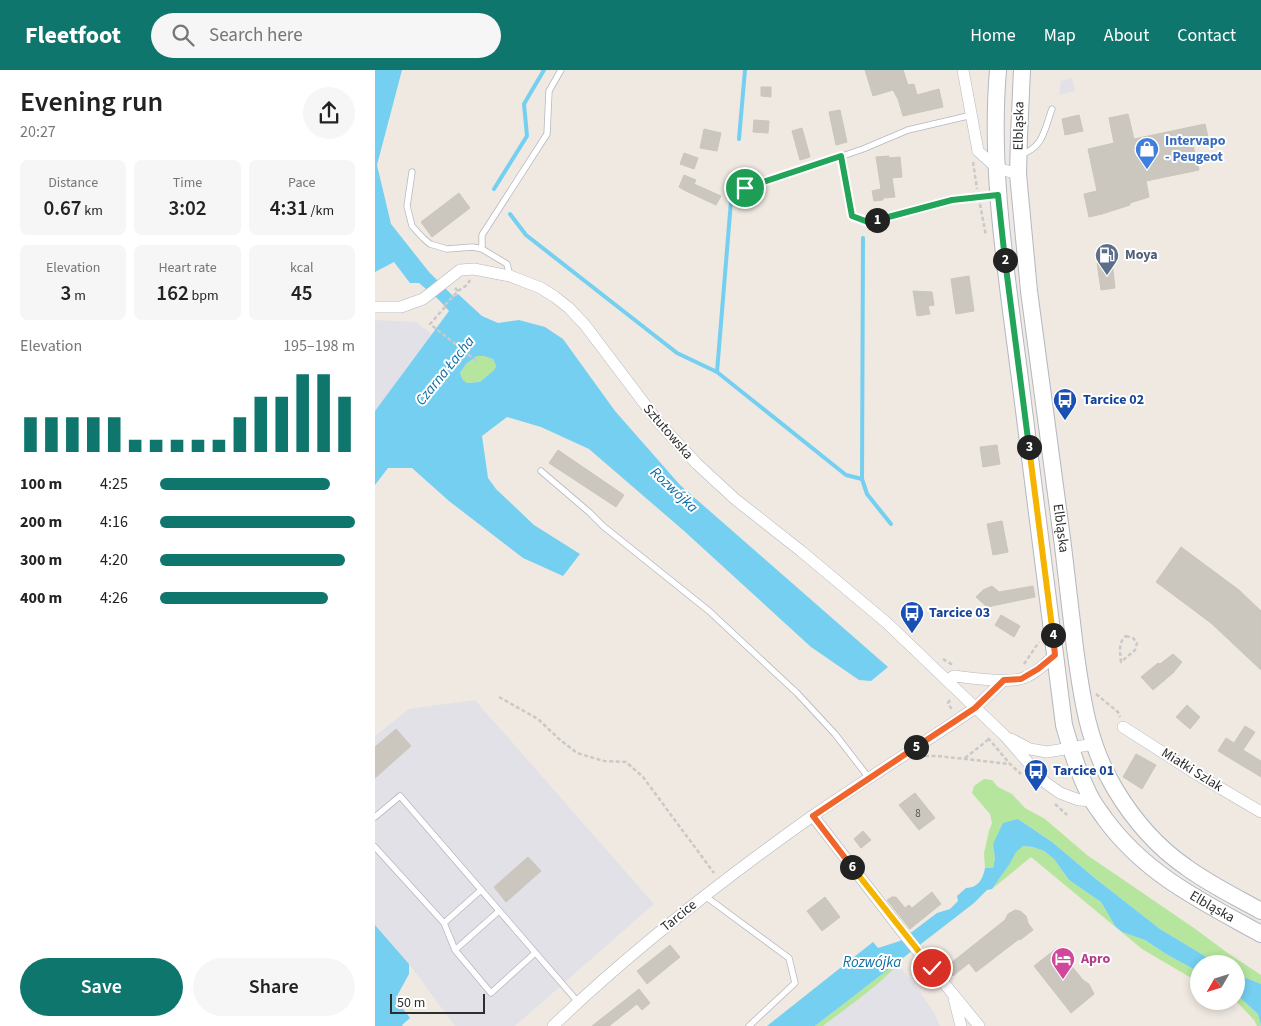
<!DOCTYPE html>
<meta charset="utf-8">
<style>
body{margin:0;font-family:"Source Sans 3",sans-serif;background:#f6f6f6;color:#222;height:100vh;display:flex;flex-direction:column;font-size:19px;white-space:nowrap}
*{box-sizing:border-box;margin:0}
p{font-size:16px;color:#767676}
.icon{flex:none;width:28px;height:28px;fill:none;stroke:currentColor;stroke-width:2;stroke-linecap:round;stroke-linejoin:round}
.map{position:relative;flex:1;overflow:hidden}
.panel{display:flex;flex-direction:column;background:#fff;width:375px}
.panel>*{flex:none}
.needle{width:32px;rotate:231deg}
.controls{position:absolute;left:815px;top:885px;display:grid;gap:10px}
.controls a{display:grid;place-items:center;width:55px;height:55px;border-radius:50%;background:#fff;box-shadow:0 2px 8px #0003;font-size:25px}
.scale{position:absolute;left:15px;bottom:12px;width:95px;box-sizing:border-box;padding-left:5px;border:2px solid #2e2e2e;border-top:0;font-size:14px;line-height:18px;white-space:nowrap;color:#2e2e2e;-webkit-text-stroke:4px #fff;paint-order:stroke}
.pin{position:absolute;display:grid;place-items:center;width:42px;height:42px;color:#fff;margin:-21px;border:2px solid #fff;border-radius:50%;box-shadow:0 1px 5px #0007}
.km{position:absolute;width:25px;height:25px;margin:-12px;border-radius:50%;background:#222;color:#fff;font-size:14px;line-height:25px;text-align:center}
.round{display:grid;place-items:center;flex:none;width:52px;height:52px;border-radius:26px;background:#f6f6f6}
.headline{display:flex;align-items:center;justify-content:space-between;height:85px;padding:0 20px}
h1{font-size:28px;font-weight:600;line-height:38px}
.metrics{display:grid;grid-template-columns:repeat(3,1fr);gap:8px;height:85px;padding:5px 20px}
.metrics div{display:grid;align-content:center;border-radius:8px;background:#f6f6f6;text-align:center}
.metrics b{font-size:21px;font-weight:600}
.metrics small{font-size:14px;font-weight:400}
.metrics p{font-size:14px}
.chart{height:140px;padding:10px 20px}
.chart p{display:flex;justify-content:space-between}
.chart svg{width:100%;height:90px;margin-top:5px;stroke:#0f766e;stroke-width:6}
.primary-button{display:flex;gap:10px;margin-top:auto;padding:10px 20px}
.primary-button a{flex:1;height:58px;border-radius:30px;background:#0f766e;color:#fff;font-size:20px;font-weight:600;line-height:58px;text-align:center}
.primary-button a+a{background:#f6f6f6;color:#222}
ul{padding:0 20px;list-style:none;font-size:16px}
li{display:grid;grid-template-columns:80px 60px 1fr;align-items:center;height:38px}
li i{height:12px;border-radius:6px;background:#0f766e}
header{display:flex;align-items:center;gap:30px;box-sizing:border-box;height:70px;padding:0 25px;background:#0f766e;color:#fff}
header strong{font-size:24px}
nav{display:flex;gap:28px;margin-inline-start:auto;font-size:18px}
.search{width:350px;height:45px;background:#f6f6f6;display:flex;align-items:center;gap:12px;box-sizing:border-box;padding:0 18px;border-radius:28px;color:#767676;font-size:19px}
main{display:flex;flex:1;min-height:0}
.map>svg:first-child{display:block}
</style>
<header>
<strong>Fleetfoot</strong>
<div class="search"><svg class="icon" aria-label="search" viewBox="0 0 24 24"><circle cx="10" cy="10" r="6"/><path d="M15 15l6 6"/></svg>Search here</div>
<nav><a>Home</a><a>Map</a><a>About</a><a>Contact</a></nav>
</header>
<main>
<section class="panel">
<div class="headline"><div><h1>Evening run</h1><p>20:27</p></div><a class="round"><svg class="icon" aria-label="share" viewBox="0 0 24 24"><path d="M12 15V3M7 8l5-5 5 5M5 13v7h14v-7"/></svg></a></div>
<div class="metrics">
<div><p>Distance</p><b>0.67<small> km</small></b></div>
<div><p>Time</p><b>3:02</b></div>
<div><p>Pace</p><b>4:31<small> /km</small></b></div>
</div>
<div class="metrics">
<div><p>Elevation</p><b>3<small> m</small></b></div>
<div><p>Heart rate</p><b>162<small> bpm</small></b></div>
<div><p>kcal</p><b>45</b></div>
</div>
<div class="chart"><p><span>Elevation</span>195–198 m</p>
<svg viewBox="0 0 160 44" preserveAspectRatio="none"><path d="M5 44V27M15 44V27M25 44V27M35 44V27M45 44V27M55 44V38M65 44V38M75 44V38M85 44V38M95 44V38M105 44V27M115 44V17M125 44V17M135 44V6M145 44V6M155 44V17"/></svg>
</div>
<ul>
<li><b>100 m</b>4:25<i style="width:87%"></i></li>
<li><b>200 m</b>4:16<i style="width:100%"></i></li>
<li><b>300 m</b>4:20<i style="width:95%"></i></li>
<li><b>400 m</b>4:26<i style="width:86%"></i></li>
</ul>
<div class="primary-button"><a>Save</a><a>Share</a></div>
</section>
<div class="map">
<svg width="886" height="956" viewBox="0 0 886 956">
<rect width="100%" height="100%" fill="#efe9e1"/>
<path fill="#e3e1e8" d="M697 8 700 21 684 25 686 11Z
M0 250 41 252 57 264 0 341Z
M100 630 279 834 140 956H80L34 894 0 855V666L34 639Z
M523 894 546 923 559 943 565 956H448L513 905Z"/>
<path fill="#b6e59e" d="M102 286H110L118 289 121 296 119 300 105 312 92 313 88 310 85 303 91 294Z
M609 709 617 710 623 717 637 724 650 738 670 749 712 785 819 858 854 884 886 905V914L861 904V894H843L785 859 721 809 677 772 643 749 618 774 620 789 618 798H610L609 783 614 761 617 753 615 744 597 723 599 716Z
M648 776 658 777 669 781 679 789 694 810 726 832 740 856 747 862 770 870 791 884 824 902V911L818 909 767 879 656 787 617 819 634 795 641 781Z
M525 890C520 904 462 945 448 956H440Z
M861 924 883 944 886 956H882L879 950 861 931Z"/>
<path fill="#75cff0" fill-rule="evenodd" d="M0 0H27L2 95 16 154 54 202 79 227 83 224 107 246 123 253 144 250 170 257 188 269 240 341 305 415 513 597 496 611 484 610 436 577 308 460 214 379 166 357 132 347 107 366 113 408 121 419 159 455 205 484 188 506 148 488 74 431 37 398H13L0 415V341L74 241 64 230 44 213H35L19 192 0 202ZM102 286H109L118 289 121 296 119 300 105 312 92 313 88 310 85 303 91 294Z
M643 749 677 772 721 809 785 859 843 894H824V902L791 884 770 870 747 862 740 856 726 832 694 810 679 789 669 781 658 777 648 776 641 782 634 795 617 819 612 820 599 833 440 956H392L498 872 503 878 525 871 562 843 575 839 583 831 582 826 591 818C603 818 608 809 610 798H618L620 789 618 774 628 753Z
M0 855 34 894V904L22 926 25 935 35 948 27 955 28 956H0Z
M861 904 886 914V956L883 944 861 924Z"/>
<g fill="none" stroke-linecap="round" stroke-linejoin="round">
<path stroke="#75cff0" stroke-width="4" d="M364 69 370 0
M119 119 152 66 149 34 169 0
M135 144 151 165 302 283 342 302 471 405 487 409 492 424 516 454
M342 302 356 131
M487 409 488 168"/>
</g>
<path fill="#cbc7bf" stroke="#cbc5ba" d="M490 0H528L533 15 539 14 542 25 564 19 568 37 528 46 523 29 518 20 498 26Z
M386 17H396V27L386 26Z
M465 40 472 72 461 75 454 42Z
M753 44 759 69 830 54 834 71 818 75 824 100 771 111 774 127 755 133V135L727 144 714 147 709 124 722 121 713 79 739 73 734 48Z
M704 45 708 61 690 65 687 49Z
M379 50 394 51 393 63 378 62Z
M427 58 435 87 425 90 417 61Z
M329 59 346 63 342 81 325 78Z
M309 83 323 88 319 99 305 94Z
M514 86V88L525 87 527 107 517 108 520 127 508 128V130L499 131 497 121 506 119 501 87Z
M309 105 321 110 319 114 346 126 341 135 311 121 304 117Z
M84 123 95 138 57 167 46 152Z
M737 192 740 218 726 220 722 193Z
M594 206 599 241 581 244 576 209Z
M538 221 557 222 559 235 553 236 555 244 542 246Z
M622 375 625 394 608 397 605 377Z
M183 380 249 425 241 437 174 393Z
M627 451 633 482 618 485 612 454Z
M806 477 864 520 886 541V600L836 553 781 512Z
M617 516 624 522 658 516 660 527 612 537 601 527 608 520Z
M626 545 645 556 639 567 620 555Z
M798 584 807 592 798 603 778 620 766 607 783 593 785 594Z
M812 635 825 647 815 659 801 647Z
M870 656 880 662 868 680 886 691V707L843 681 851 668 859 673Z
M21 659 36 676 0 708V677Z
M761 684 781 695 767 719 748 707Z
M540 723 560 748 544 760 524 735Z
M488 761 496 770 486 778 479 769Z
M153 787 166 801 131 832 119 817Z
M557 822 566 834 535 859 512 830 517 827H521L530 838 534 835 537 838Z
M450 827 465 847 447 861 432 841Z
M640 840 645 841 651 846 653 853 658 860 645 870 644 869 601 902 594 893 578 906 571 897 630 850 633 844Z
M295 875 305 887 272 914 262 901Z
M682 878 708 910 714 914 719 924 696 943 659 896Z
M264 919 275 933 267 940 262 934 234 956H217Z"/>
<g fill="none" stroke-linecap="round" stroke-linejoin="round">
<g stroke="#b4b7c1" stroke-width="7">
<path id="lane" d="M644 85C669 78 669 60 677 39
M466 86 477 146 493 152 577 130 623 125
M37 102 32 136 37 156 48 168 55 174 72 179 98 177 107 179
M354 117 370 119 488 79 533 60 597 45
M135 206 132 194 107 179V165L172 64 174 21 186 0
M166 401 214 442 228 456 334 541 422 623 460 664 494 708
M0 747 25 726 203 932
M0 777 69 853 106 820
M330 826 414 888 420 913 374 956
M124 841 80 880 116 923 160 883
M69 853 80 880"/>
</g>
<g stroke="#b4b7c1" stroke-width="12">
<path id="street" d="M588 0 603 81 622 98 643 104
M0 237H26L48 229 85 200 99 199 135 206 166 218 180 227 194 238 210 255 284 353 322 394 360 429 426 481 512 553 630 666 671 713 685 723 704 730 718 731
M572 610 579 606C596 608 629 613 645 609 658 606 670 594 680 585
M748 657 823 705 886 742
M636 669 655 679 672 682 719 674
M438 746 529 864 604 956
M579 928 586 956
M178 956C258 879 346 811 436 747 485 713 535 682 584 649L600 638 629 610"/>
</g>
<g stroke="#b4b7c1" stroke-width="18">
<g id="secondary">
<path id="s1" d="M623 0C614 104 633 213 646 317 661 429 674 542 689 655 696 680 704 706 717 730 721 737 726 743 730 749 771 805 828 832 886 864"/>
<path id="s2" d="M647 0 644 66 643 104 654 221C666 306 677 391 688 476 692 510 696 544 700 578 707 629 713 674 740 719 758 749 782 777 811 797 834 814 861 827 886 841"/>
</g>
</g>
<path stroke="#c9c9c9" stroke-width="2.5" stroke-dasharray="4 2.5" stroke-linecap="butt" d="M598 92 602 119
M605 134 611 166
M80 218 83 221 69 236 70 237 55 254 103 292
M83 221 92 215 95 210
M751 566 758 568 762 573 760 580 746 592C745 583 743 572 751 566Z
M568 589 578 595
M649 594 664 572
M721 624 743 642 745 647
M124 627 163 649 184 669 202 683 229 691 251 692 268 707 339 803
M575 630 573 633 577 640
M613 668 635 694 646 704
M550 686H563L635 694
M590 688 614 669
M680 734 692 745"/>
<use href="#lane" stroke="#fff" stroke-width="5.5"/>
<use href="#street" stroke="#fff" stroke-width="11"/>
<use href="#secondary" stroke="#fff" stroke-width="16"/>
</g>
<g fill="none" stroke-linecap="round" stroke-linejoin="round">
<g stroke="#fff" stroke-width="10">
<path id="split-1" d="M370 118 466 86 477 146 493 152 502 150"/>
</g>
<g stroke="#fff" stroke-width="10">
<path id="split-2" d="M502 150 577 130 623 125 630 190"/>
</g>
<g stroke="#fff" stroke-width="10">
<path id="split-3" d="M630 190 654 377"/>
</g>
<g stroke="#fff" stroke-width="10">
<path id="split-4" d="M654 377 678 565"/>
</g>
<g stroke="#fff" stroke-width="10">
<path id="split-5" d="M541 677 600 638 629 610 646 609 663 599 680 585 678 565"/>
</g>
<g stroke="#fff" stroke-width="10">
<path id="split-6" d="M477 797 438 746 541 677"/>
</g>
<g stroke="#fff" stroke-width="10">
<path id="split-7" d="M477 797 557 898"/>
</g>
<use href="#split-1" stroke="#22a559" stroke-width="6"/>
<use href="#split-2" stroke="#22a559" stroke-width="6"/>
<use href="#split-3" stroke="#22a559" stroke-width="6"/>
<use href="#split-4" stroke="#f5b400" stroke-width="6"/>
<use href="#split-5" stroke="#f0652b" stroke-width="6"/>
<use href="#split-6" stroke="#f0652b" stroke-width="6"/>
<use href="#split-7" stroke="#f5b400" stroke-width="6"/>
</g>
<defs>
<g id="shop-pin" transform="scale(1.25)"><path d="M0 17L-7.5 6A9.5 9.5 0 1 1 7.5 6Z" fill="#3f7fe0" stroke="#fff"/><path d="M-5-2.5h2.3a2.7 3.5 0 0 1 5.4 0H5L5.5 6h-11ZM-1.5-2.5h3a1.5 2.3 0 0 0-3 0Z" fill="#fff"/></g>
<g id="fuel-pin" transform="scale(1.25)"><path d="M0 17L-7.5 6A9.5 9.5 0 1 1 7.5 6Z" fill="#5c6f8a" stroke="#fff"/><path d="M-5.5-6h7V0h2V4h1.3V-2.5L3-4.5l.8-.8L6-3V5H2.5V1h-1V6h-7ZM-4.2-4.7v3.2H.2V-4.7Z" fill="#fff"/></g>
<g id="bus-pin" transform="scale(1.25)"><path d="M0 17L-7.5 6A9.5 9.5 0 1 1 7.5 6Z" fill="#1a4fb4" stroke="#fff"/><path d="M-5-6H5V4H4V6H2V4H-2V6H-4V4H-5ZM-3.5-4V0h7V-4ZM-3.5 1.2v1.5H-2V1.2ZM2 1.2v1.5H3.5V1.2Z" fill="#fff"/></g>
<g id="hotel-pin" transform="scale(1.25)"><path d="M0 17L-7.5 6A9.5 9.5 0 1 1 7.5 6Z" fill="#d1479c" stroke="#fff"/><path d="M-6-4.5h1.5V1H6V5H4.5V3h-9V5H-6ZM-4 0a1.8 1.8 0 1 1 3.6 0ZM.5 0V-2.5h3Q6-2.5 6 0Z" fill="#fff"/></g>
</defs>
<g fill-rule="evenodd">
<use href="#shop-pin" x="772" y="79"/>
<use href="#fuel-pin" x="732" y="185"/>
<use href="#bus-pin" x="690" y="330"/>
<use href="#bus-pin" x="537" y="543"/>
<use href="#bus-pin" x="661" y="701"/>
<use href="#hotel-pin" x="688" y="889"/>
</g>
<g text-anchor="middle" dominant-baseline="central" stroke-width="4" stroke-linejoin="round" paint-order="stroke">
<g font-size="11" fill="#555452">
<text x="543" y="743">8</text>
</g>
<g font-size="14" fill="#2e2e2e" stroke="#fff">
<text transform="translate(644 56) rotate(-89)">Elbląska</text>
<text transform="translate(293 362) rotate(49)">Sztutowska</text>
<text stroke="none"><textPath href="#s2" startOffset="461">Elbląska</textPath></text>
<text transform="translate(817 700) rotate(32)">Miałki Szlak</text>
<text stroke="none"><textPath href="#s1" startOffset="902">Elbląska</textPath></text>
<text transform="translate(304 846) rotate(-39)">Tarcice</text>
</g>
<g font-size="14" font-weight="bold" fill="#366cbe" stroke="#fff" text-anchor="start">
<text x="790" y="71">Intervapo<tspan x="790" dy="16">- Peugeot</tspan></text>
</g>
<g font-size="14" font-weight="bold" fill="#4e5e75" stroke="#fff" text-anchor="start">
<text x="750" y="185">Moya</text>
</g>
<g font-size="14" font-weight="bold" fill="#164399" stroke="#fff" text-anchor="start">
<text x="708" y="330">Tarcice 02</text>
<text x="554" y="543">Tarcice 03</text>
<text x="678" y="701">Tarcice 01</text>
</g>
<g font-size="14" font-weight="bold" fill="#b23c85" stroke="#fff" text-anchor="start">
<text x="706" y="889">Apro</text>
</g>
<g font-size="15" font-style="italic" fill="#0d6fa3" stroke="#fff">
<text transform="translate(70 301) rotate(-51)">Czarna Łacha</text>
<text transform="translate(299 420) rotate(43)">Rozwójka</text>
<text x="497" y="892">Rozwójka</text>
</g>
</g>
</svg>
<div class="controls">
<a><svg class="needle" viewBox="-14 -14 28 28"><path d="M0-13l5 13h-10z" fill="#e53935"/><path d="M0 13l5-13h-10z" fill="#767676"/></svg></a>
</div>
<div class="scale">50 m</div>
<div class="pin" style="left:370px;top:118px;background:#1e9e55"><svg class="icon" aria-label="arrive" viewBox="0 0 24 24"><path d="M6 21V4h12l-3 4 3 4H6"/></svg></div>
<div class="pin" style="left:557px;top:898px;background:#d93025"><svg class="icon" aria-label="check" viewBox="0 0 24 24"><path d="M5 12l5 5 9-10"/></svg></div>
<b class="km" style="left:502px;top:150px">1</b>
<b class="km" style="left:630px;top:190px">2</b>
<b class="km" style="left:654px;top:377px">3</b>
<b class="km" style="left:678px;top:565px">4</b>
<b class="km" style="left:541px;top:677px">5</b>
<b class="km" style="left:477px;top:797px">6</b>
</div>
</main>
